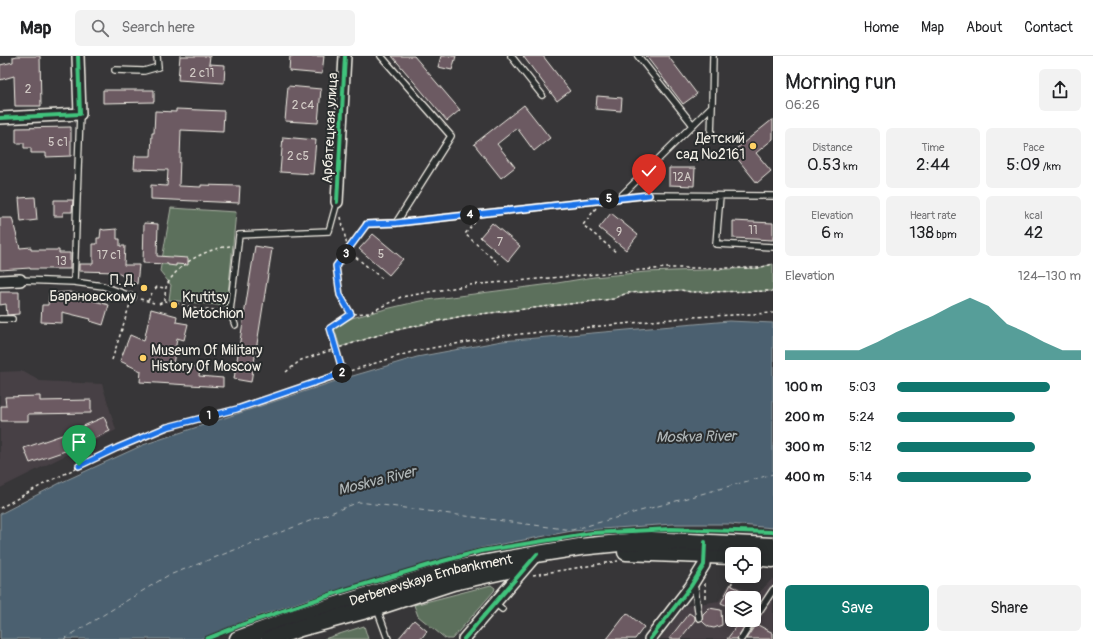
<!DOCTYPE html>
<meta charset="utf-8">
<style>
body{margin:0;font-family:Pangolin,sans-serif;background:#f2f2f2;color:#202124;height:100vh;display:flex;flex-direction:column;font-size:15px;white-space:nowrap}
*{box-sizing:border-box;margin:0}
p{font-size:13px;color:#757577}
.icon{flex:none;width:22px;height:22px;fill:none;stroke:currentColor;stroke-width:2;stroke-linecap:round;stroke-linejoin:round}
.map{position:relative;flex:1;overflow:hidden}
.sheet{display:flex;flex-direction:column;background:#fff;width:320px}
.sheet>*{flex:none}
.buttons{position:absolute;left:725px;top:491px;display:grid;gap:8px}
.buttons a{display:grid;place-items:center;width:36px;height:36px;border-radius:6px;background:#fff;box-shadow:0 2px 10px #0003;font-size:20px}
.pin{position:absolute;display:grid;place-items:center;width:34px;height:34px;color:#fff;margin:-41px -17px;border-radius:50% 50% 50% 0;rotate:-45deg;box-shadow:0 0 4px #0007}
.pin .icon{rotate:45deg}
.km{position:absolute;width:20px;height:20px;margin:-10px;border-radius:50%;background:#222;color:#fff;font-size:11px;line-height:20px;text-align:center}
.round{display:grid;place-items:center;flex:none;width:42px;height:42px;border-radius:6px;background:#f2f2f2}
.head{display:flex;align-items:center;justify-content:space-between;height:68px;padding:0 12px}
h1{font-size:22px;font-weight:600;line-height:30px}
.figures{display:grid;grid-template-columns:repeat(3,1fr);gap:6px;height:68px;padding:4px 12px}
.figures div{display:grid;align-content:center;border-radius:6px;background:#f2f2f2;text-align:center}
.figures b{font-size:17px;font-weight:600}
.figures small{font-size:11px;font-weight:400}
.figures p{font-size:11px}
.chart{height:112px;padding:8px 12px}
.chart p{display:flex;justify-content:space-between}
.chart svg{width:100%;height:72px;margin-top:4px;fill:#0f766e;opacity:.7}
.primary-button{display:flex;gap:8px;margin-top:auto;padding:8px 12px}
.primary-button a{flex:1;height:46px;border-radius:6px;background:#0f766e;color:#fff;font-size:16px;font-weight:600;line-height:46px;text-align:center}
.primary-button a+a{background:#f2f2f2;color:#202124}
ul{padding:0 12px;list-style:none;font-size:13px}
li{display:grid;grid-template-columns:64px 48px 1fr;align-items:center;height:30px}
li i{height:10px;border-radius:5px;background:#0f766e}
header{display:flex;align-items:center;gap:24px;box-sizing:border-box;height:56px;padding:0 20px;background:#fff;border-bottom:1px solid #e0e0e0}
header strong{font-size:19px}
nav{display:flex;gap:22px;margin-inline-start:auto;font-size:14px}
.search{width:280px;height:36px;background:#f2f2f2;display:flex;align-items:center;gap:10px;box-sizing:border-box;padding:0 14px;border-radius:6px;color:#757577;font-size:15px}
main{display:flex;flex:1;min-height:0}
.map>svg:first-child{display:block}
</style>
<header>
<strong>Map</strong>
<div class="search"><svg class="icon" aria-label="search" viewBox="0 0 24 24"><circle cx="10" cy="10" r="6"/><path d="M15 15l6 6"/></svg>Search here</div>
<nav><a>Home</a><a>Map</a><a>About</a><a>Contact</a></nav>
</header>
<main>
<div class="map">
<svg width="773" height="583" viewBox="0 0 773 583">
<rect width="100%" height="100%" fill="#373638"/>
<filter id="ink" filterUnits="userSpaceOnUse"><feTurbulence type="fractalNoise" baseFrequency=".025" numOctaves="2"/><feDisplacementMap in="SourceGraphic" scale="8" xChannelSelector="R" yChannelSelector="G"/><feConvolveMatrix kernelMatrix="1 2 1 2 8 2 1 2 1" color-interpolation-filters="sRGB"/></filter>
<g filter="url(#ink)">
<path fill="#474145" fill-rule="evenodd" d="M22 315 40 325 102 328 116 374 0 432V316Z
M773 522V583H660L685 550 719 545 730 527 757 539ZM732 542H754V564H732Z"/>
<path fill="#5b705b" stroke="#a8b0a2" d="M171 152 236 156 227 250 169 244 171 229 160 215Z
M773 208V235L691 236 681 234 627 237 613 243 463 260 388 276 340 291 333 270 340 265 386 253 420 245 551 228 594 221 646 216 758 212Z
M491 529 495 532 494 535 452 583H446L418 560 414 549Z
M364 570 368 583H324Z"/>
<path fill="#4b606f" stroke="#8f9a9f" d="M729 265 773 267V472L730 468H673L572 475 481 492 306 544 247 564 200 583H0V458L60 427 143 389 339 324 417 301 502 285Z"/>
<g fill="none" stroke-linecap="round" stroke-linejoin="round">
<path stroke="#b0b7b8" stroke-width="1" stroke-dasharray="5 4" stroke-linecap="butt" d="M64 583 167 520 359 446 572 474 773 418"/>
</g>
<path fill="#6c5a62" stroke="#f4f1e8" d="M17 0H40L41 50H15L14 20 0 24V9L13 6V1Z
M180 0H210L209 8 225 9 224 27 178 24Z
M290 0H324L322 18 289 15Z
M392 0H414L460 54 447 65Z
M441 0H456L452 14 438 11Z
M523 0H543L570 35 557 45Z
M646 0H668L697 38 683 48Z
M288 30 321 33 318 67 285 65Z
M103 34H154V46L103 47Z
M597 40 622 42 621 55 596 53Z
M524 49 550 82 534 95 517 72 497 88 515 111 501 122 474 88Z
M176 53 224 55 223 76 181 74 179 130 201 131V129L240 130 239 147 151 143V129L167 130 168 114 134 113 135 100H151L152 77H154L155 55 176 56Z
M773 63V83L756 97 771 115 757 127 732 96Z
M71 71V100L46 101V97H31V92H24V87H16V72Z
M283 81 316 84 313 118 280 116Z
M669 112H695L694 130 669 129Z
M35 141 37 164 21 166 19 142Z
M54 144H73L72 156H63V160H54Z
M611 157 638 179 626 194 599 172Z
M0 162H12L20 192 31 191V194H59V197H70V213H30V212L0 214Z
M733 165 773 167V184L733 182Z
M144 167 158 168 157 200 188 202V209L176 208V210L168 209V208L143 207Z
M492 167 520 190 508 205 480 181Z
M101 173 104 174 117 173V183H120V190H125L124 209H139L137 228 116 216 79 215V208H93V188H97V182H100Z
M373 178 403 203 389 219 359 193Z
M255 190 272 193 251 326 234 323Z
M0 236H19V258L7 259 6 248 0 249Z
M70 236 85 240 84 242 109 249 103 269 90 265 91 263 62 256V267L41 266 42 249H48L49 237Z
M151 253 177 260 176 266 188 268 184 284 177 282 173 309 200 311 199 320 223 322V331L140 326 141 315 120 305 130 279 144 285Z
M40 340V345L91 344V357L28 358V365H1V350H6L5 341Z
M104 361 110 375 71 393 30 407 24 392 65 378Z
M732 526V530L741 534 737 542H732V552L721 547Z
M709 552 721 554 722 569 714 572 709 571 705 568 702 565 703 558Z
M627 557 644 571 635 583H607Z
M689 557 695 561V564L680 583H669Z
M414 564 427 575 421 583H398Z
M740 566 745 569 737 583H727Z
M756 568 773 577V583H746Z"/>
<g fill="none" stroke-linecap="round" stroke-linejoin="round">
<g stroke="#f4f1e8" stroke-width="8">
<path id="service" d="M381 0 451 80 396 167
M511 0 542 39
M638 0 693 69
M115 14 144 15 158 11 157 0
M711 80 712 50
M720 140 716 188 773 191
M619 142 712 50 713 0
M367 168 396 167 649 139 773 140
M20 224 74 226 103 230 133 241
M74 226 80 58
M0 263H12
M235 269 230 255 239 179 329 175 337 146
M691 530 695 533 699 562
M495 547 502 553
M377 553 388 583
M754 563 773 534
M741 583 753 564"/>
</g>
<g stroke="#f4f1e8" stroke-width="14">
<path id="minor" d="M0 62 80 58 78 0
M337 146 345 0
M0 225 20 224
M464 583 537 498
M650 583 691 530 704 509 705 493"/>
</g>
<g stroke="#f4f1e8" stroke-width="19">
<g id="secondary">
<path d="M626 496 732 500"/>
<path d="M754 501 773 503"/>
<path id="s1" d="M238 583 295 562 454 513 537 498 580 491 639 485H668L773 490"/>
<path d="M270 583 300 572 377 551 453 526 516 512"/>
</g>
</g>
<path stroke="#f4f1e8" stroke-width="1.5" stroke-dasharray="3 3" stroke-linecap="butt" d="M596 152 583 169 617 197
M341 161 348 195 336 210 340 239 351 258 369 257 401 241 470 229 665 212H758L773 208
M475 166 465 178 499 208
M363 174 348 195 384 224
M155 233 157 231 166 232
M140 243 154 247
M148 245 152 237
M165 245C165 239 165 231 168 227 180 206 207 193 230 190
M159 248 165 245 197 252 224 255
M112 304 130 248
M286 316 301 304 388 276 427 267 463 260 613 243 627 237 681 234 691 236 773 235
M343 317 330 272 351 258
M0 452 42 429 117 392 167 371 237 353 343 317 415 295 501 280 692 261 773 257
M533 519 618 505
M705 542V527"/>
<use href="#service" stroke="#2a2d2e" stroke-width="5.5"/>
<use href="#minor" stroke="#2a2d2e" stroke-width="11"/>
<use href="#secondary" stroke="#2a2d2e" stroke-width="16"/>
<g stroke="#2a2d2e" stroke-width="6">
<path id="cycleway" d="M0 62 80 58 78 0
M337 146 345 0
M206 583 241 569 342 535 443 505 481 495 592 477 671 473 773 476
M464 583 537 498
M650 583 691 530 704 509 705 486"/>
</g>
<use href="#cycleway" stroke="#40c37c" stroke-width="4"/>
</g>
</g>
<g fill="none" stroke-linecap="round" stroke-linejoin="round" filter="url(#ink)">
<g stroke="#fff" stroke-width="8">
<path id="route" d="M79 410 117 392 167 371 237 353 343 317 330 272 351 258 340 239 336 210 367 168 396 167 649 139"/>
</g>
<use href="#route" stroke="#1a73e8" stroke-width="5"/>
</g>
<g fill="#ffd166" stroke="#2a2d2e" stroke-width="1.5">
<circle cx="753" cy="90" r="4"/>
<circle cx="144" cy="232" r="4"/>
<circle cx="174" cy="249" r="4"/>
<circle cx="143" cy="302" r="4"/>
</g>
<g text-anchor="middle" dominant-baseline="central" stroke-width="4" stroke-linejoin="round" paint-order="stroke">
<g font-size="12" fill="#d2cbc6">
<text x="202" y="17">2 с11</text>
<text x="28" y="33">2</text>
<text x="303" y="49">2 c4</text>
<text x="58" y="86">5 с1</text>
<text x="298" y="100">2 c5</text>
<text x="682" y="121">12А</text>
<text x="753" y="174">11</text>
<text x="619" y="176">9</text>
<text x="500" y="186">7</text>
<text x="381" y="198">5</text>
<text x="109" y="199">17 с1</text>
<text x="61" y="205">13</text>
</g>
<g font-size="14" fill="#f4f1e8" stroke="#2a2d2e">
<text transform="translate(330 72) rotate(-87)">Арбатецкая улица</text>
<text stroke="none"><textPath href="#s1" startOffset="202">Derbenevskaya Embankment</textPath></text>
</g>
<g font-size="14" fill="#f4f1e8" stroke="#2a2d2e" text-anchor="end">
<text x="745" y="82">Детский<tspan x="745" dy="16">сад №2161</tspan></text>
<text x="136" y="224">П. Д.<tspan x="136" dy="16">Барановскому</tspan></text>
<text x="182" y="241" text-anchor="start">Krutitsy<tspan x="182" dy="16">Metochion</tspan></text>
<text x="151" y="294" text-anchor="start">Museum Of Military<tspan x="151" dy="16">History Of Moscow</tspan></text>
</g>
<g font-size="15" font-style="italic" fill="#b0b7b8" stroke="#2a2d2e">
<text transform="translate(696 381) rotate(-1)">Moskva River</text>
<text transform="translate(377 425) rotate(-14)">Moskva River</text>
</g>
</g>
</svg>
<div class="buttons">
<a><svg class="icon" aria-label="locate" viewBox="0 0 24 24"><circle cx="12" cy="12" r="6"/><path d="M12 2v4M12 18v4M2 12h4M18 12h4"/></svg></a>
<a><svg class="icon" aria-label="layers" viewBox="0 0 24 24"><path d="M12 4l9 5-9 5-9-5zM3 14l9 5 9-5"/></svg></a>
</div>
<div class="pin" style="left:79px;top:410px;background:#1e9e55"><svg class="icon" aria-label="arrive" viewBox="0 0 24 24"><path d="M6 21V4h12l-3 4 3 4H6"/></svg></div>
<div class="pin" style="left:649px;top:139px;background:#d93025"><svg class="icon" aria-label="check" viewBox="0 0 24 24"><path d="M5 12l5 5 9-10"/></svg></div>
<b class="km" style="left:209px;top:360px">1</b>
<b class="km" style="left:342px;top:317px">2</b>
<b class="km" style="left:346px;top:198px">3</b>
<b class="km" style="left:470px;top:159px">4</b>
<b class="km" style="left:609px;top:143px">5</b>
</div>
<section class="sheet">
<div class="head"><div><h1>Morning run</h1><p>06:26</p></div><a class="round"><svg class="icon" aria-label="share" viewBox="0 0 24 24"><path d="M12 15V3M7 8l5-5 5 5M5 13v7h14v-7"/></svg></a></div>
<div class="figures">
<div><p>Distance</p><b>0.53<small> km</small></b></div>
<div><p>Time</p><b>2:44</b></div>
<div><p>Pace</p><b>5:09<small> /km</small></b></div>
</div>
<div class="figures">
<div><p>Elevation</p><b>6<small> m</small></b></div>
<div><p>Heart rate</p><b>138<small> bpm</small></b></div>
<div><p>kcal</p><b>42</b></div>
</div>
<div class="chart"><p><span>Elevation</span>124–130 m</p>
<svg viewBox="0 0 160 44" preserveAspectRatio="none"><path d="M0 44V38L10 38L20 38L30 38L40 38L50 33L60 27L70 22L80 17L90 11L100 6L110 11L120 22L130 27L140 33L150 38L160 38V44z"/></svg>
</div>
<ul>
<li><b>100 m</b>5:03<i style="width:83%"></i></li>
<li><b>200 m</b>5:24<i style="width:64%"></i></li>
<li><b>300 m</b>5:12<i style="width:75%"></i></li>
<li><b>400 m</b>5:14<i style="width:73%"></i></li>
</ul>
<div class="primary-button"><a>Save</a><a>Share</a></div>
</section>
</main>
